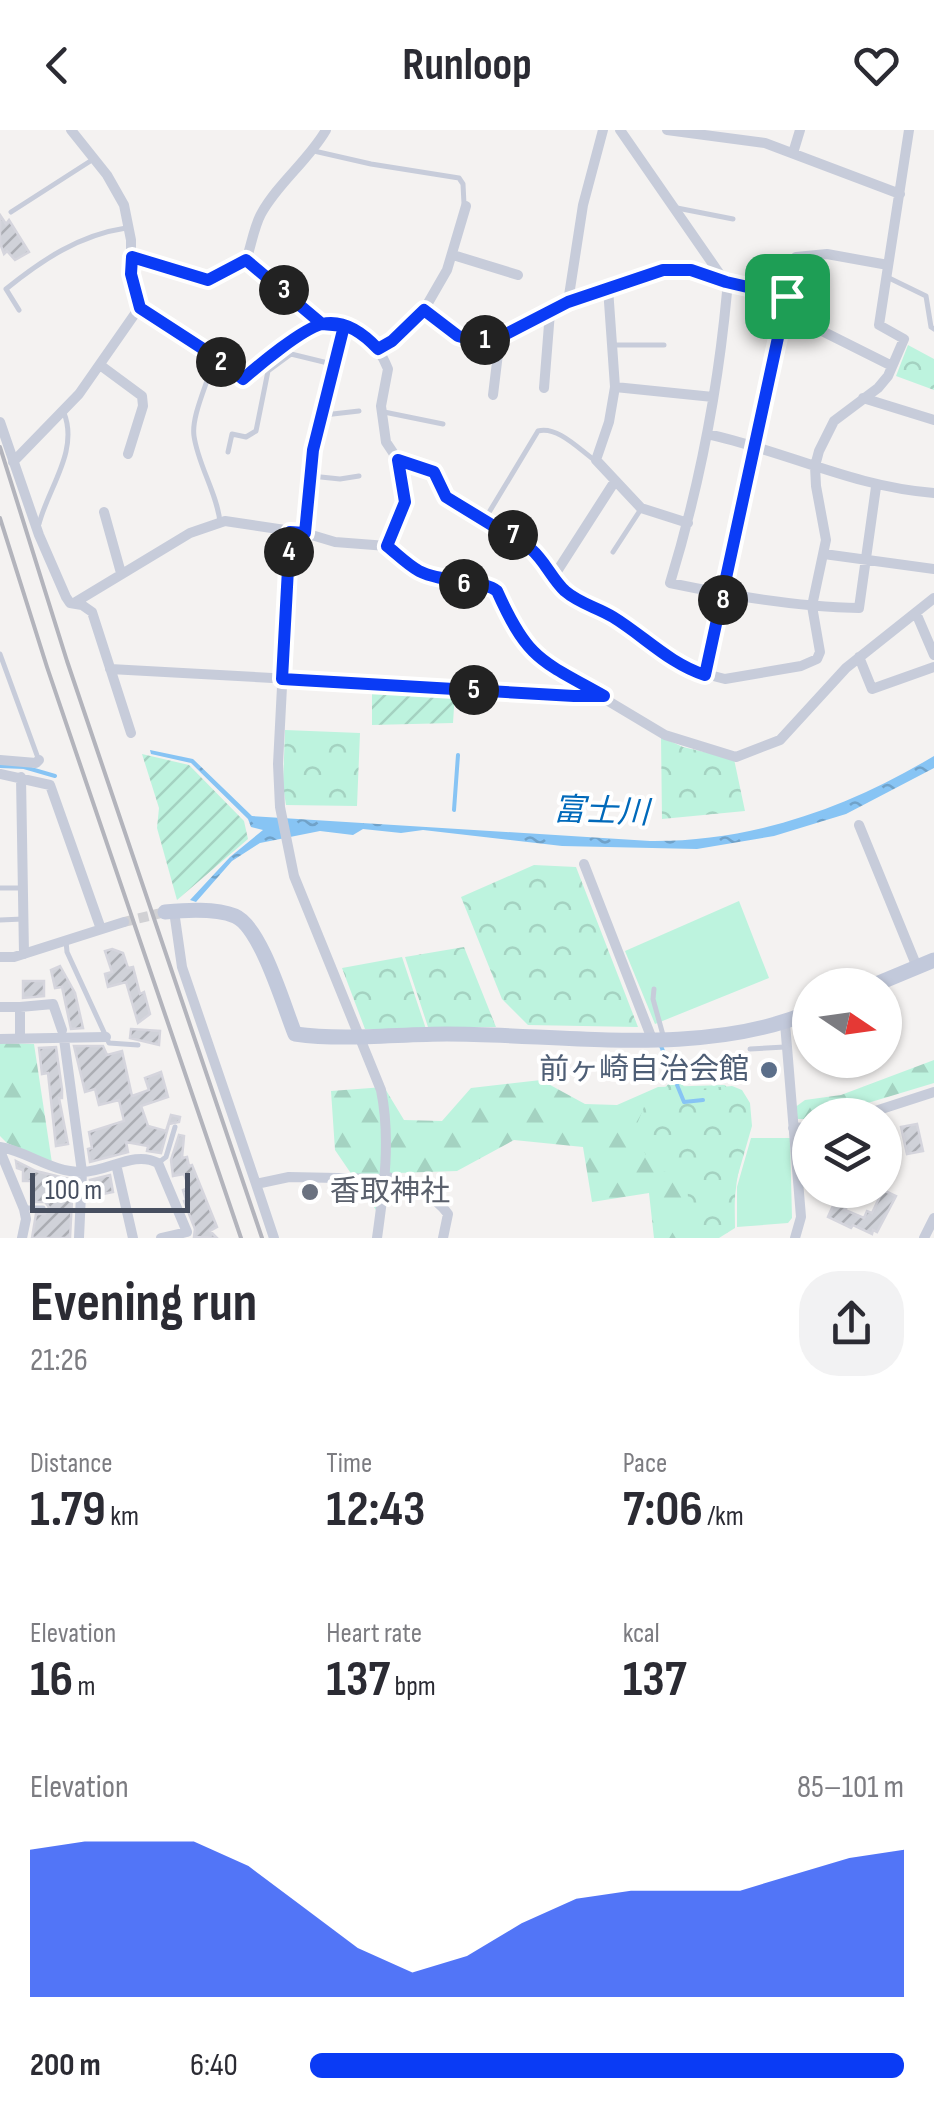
<!DOCTYPE html>
<meta charset="utf-8">
<style>
body{margin:0;font-family:"Sofia Sans Condensed","Noto Sans JP",sans-serif;background:#f2f2f3;color:#2b2b33;height:100vh;display:flex;flex-direction:column;font-size:38px;white-space:nowrap}
*{box-sizing:border-box;margin:0}
p{font-size:32px;color:#7c7c81}
.icon{flex:none;width:55px;height:55px;fill:none;stroke:currentColor;stroke-width:2;stroke-linecap:round;stroke-linejoin:round}
.map{position:relative;height:1108px;overflow:hidden}
.side{display:flex;flex-direction:column;background:#fff;flex:1}
.side>*{flex:none}
.needle{width:65px;rotate:103deg}
.buttons{position:absolute;left:792px;top:838px;display:grid;gap:20px}
.buttons a{display:grid;place-items:center;width:110px;height:110px;border-radius:50%;background:#fff;box-shadow:0 2px 8px #0004;font-size:50px}
.scale{position:absolute;left:30px;bottom:25px;width:160px;box-sizing:border-box;padding-left:10px;border:5px solid #474f60;border-top:0;font-size:28px;line-height:35px;white-space:nowrap;color:#474f60;-webkit-text-stroke:8px #fff;paint-order:stroke}
.pin{position:absolute;display:grid;place-items:center;width:85px;height:85px;color:#fff;margin:-42px;border-radius:20px;box-shadow:0 5px 15px #0006}
.km{position:absolute;width:50px;height:50px;margin:-25px;border-radius:50%;background:#222;color:#fff;font-size:28px;line-height:50px;text-align:center}
.round{display:grid;place-items:center;flex:none;width:105px;height:105px;border-radius:40px;background:#f2f2f3}
.head{display:flex;align-items:center;justify-content:space-between;height:170px;padding:0 30px}
h1{font-size:55px;font-weight:700;line-height:75px}
.stats{display:grid;grid-template-columns:repeat(3,1fr);gap:15px;height:170px;padding:10px 30px}
.stats div{display:grid;align-content:center}
.stats b{font-size:50px;font-weight:700}
.stats small{font-size:28px;font-weight:400}
.stats p{font-size:28px}
.chart{height:280px;padding:20px 30px}
.chart p{display:flex;justify-content:space-between}
.chart svg{width:100%;height:180px;margin-top:10px;fill:#0a3bf5;opacity:.7}
ul{padding:0 30px;list-style:none;font-size:32px}
li{display:grid;grid-template-columns:160px 120px 1fr;align-items:center;height:75px}
li i{height:25px;border-radius:12px;background:#0a3bf5}
header{display:flex;justify-content:space-between;align-items:center;height:130px;padding:0 30px;background:#fff;font-size:45px;font-weight:700}
.map>svg:first-child{display:block}
</style>
<header><svg class="icon" aria-label="back" viewBox="0 0 24 24"><path d="M15 5l-7 7 7 7"/></svg>Runloop<svg class="icon" aria-label="heart" viewBox="0 0 24 24"><path d="M12 20l-8-8c-3-5 5-10 8-4 3-6 11-1 8 4z"/></svg></header>
<div class="map">
<svg width="934" height="1108" viewBox="0 0 934 1108">
<defs>
<pattern id="forest-firs" width="22" height="20" patternUnits="userSpaceOnUse" patternTransform="scale(2.5)"><rect width="22" height="20" fill="#bdf3de"/><path d="M5 1l3.5 6h-7zM16 11l3.5 6h-7z" fill="#a4d2c1"/></pattern>
<pattern id="park-crowns" width="20" height="18" patternUnits="userSpaceOnUse" patternTransform="scale(2.5)"><rect width="20" height="18" fill="#bdf3de"/><path d="M2 6a3 3 0 1 1 6 0M12 15a3 3 0 1 1 6 0" fill="none" stroke="#a4d2c1"/></pattern>
<pattern id="garden-furrows" width="10" height="10" patternUnits="userSpaceOnUse" patternTransform="scale(2.5)"><rect width="10" height="10" fill="#bdf3de"/><path d="M-1 1l2-2M0 10L10 0M9 11l2-2" fill="none" stroke="#a4d2c1"/></pattern>
<pattern id="water-ripples" width="26" height="14" patternUnits="userSpaceOnUse" patternTransform="scale(2.5)"><rect width="26" height="14" fill="#87c4f4"/><path d="M2 4q2-2 4 0t4 0M15 11q2-2 4 0t4 0" fill="none" stroke="#70a2c9"/></pattern>
<pattern id="building-hatch" width="6" height="6" patternUnits="userSpaceOnUse" patternTransform="scale(2.5)"><rect width="6" height="6" fill="#d0d2d9"/><path d="M-1 1l2-2M0 6l6-6M5 7l2-2" fill="none" stroke="#abadb3"/></pattern>
</defs>
<rect width="100%" height="100%" fill="#f4f2f1"/>
<path fill="url(#forest-firs)" d="M0 913 34 914 52 1033 7 1013 0 1006Z
M934 930V953L828 985H810V989H795L794 978 805 970 841 965Z
M541 950 585 974 617 975 658 957 725 955C763 1003 742 1008 736 1058 734 1071 735 1085 735 1098L719 1108H654L649 1063 592 1072 583 1017 514 1010 457 1041 396 1043 380 1086 335 1020 331 961 384 957 404 990 442 991 471 958Z"/>
<path fill="url(#park-crowns)" d="M908 215 934 229V260L896 246Z
M285 600 360 603 357 676 286 675 283 656Z
M661 607 683 617 734 629 745 681 662 689Z
M534 735 576 737 638 897 528 895 502 869 461 767Z
M464 817 496 897H428L405 827Z
M402 827 426 899H365L342 838Z
M675 948 688 960 732 956 742 960 750 973 752 996 735 1055 732 1095 689 1096 687 1044C649 1044 648 1031 635 999L644 977Z"/>
<path fill="url(#garden-furrows)" d="M372 560 455 562 453 593 372 595Z
M142 624 189 635 244 691 248 709 177 770 157 698 159 678Z"/>
<path fill="#bdf3de" d="M739 771 769 848 655 894 625 821Z
M751 1008H790L792 1088 788 1093 737 1097V1057Z"/>
<path fill="url(#water-ripples)" d="M150 620 193 629 252 686 650 711C752 712 847 678 934 626V638L846 684 774 706 697 719 562 716 423 700 401 703 363 699 353 705 320 701 260 713 232 731 196 772 190 770 230 727 263 700 251 697 248 689 191 633 151 624Z"/>
<g fill="none" stroke-linecap="round" stroke-linejoin="round">
<path stroke="#87c4f4" stroke-width="4" d="M0 636 24 637 55 646
M454 680 458 625
M661 916 684 972 703 970"/>
</g>
<path fill="url(#building-hatch)" stroke="#d5d5dd" stroke-width="2.5" d="M0 85 6 94 9 90 29 122 15 130 7 121 4 124 0 113Z
M112 819 123 823 128 838 133 837 140 864 144 862 150 884 138 893 126 852 108 857 105 844 112 842 105 821Z
M60 836 75 863 83 898 71 899 62 857 55 858 51 840Z
M23 851H44V866L23 868Z
M131 899 160 901 159 915 130 908Z
M74 916H103L107 925 122 921 132 966 149 960 145 948 161 942 168 967 141 976 148 996 166 1001 171 985 180 987 179 992 169 994 161 1023 147 1021 148 1016 126 1012 128 1022 90 1032 88 1019 92 1018 89 1002 124 991 119 970 99 975 95 959 85 962Z
M56 917 62 959V968H59L68 1014 56 1016 48 943 42 944 39 918Z
M917 994 923 1021 907 1024 901 997Z
M179 1005 184 1006 182 1028 187 1027 189 1036 192 1035 217 1097 210 1101 217 1108 194 1107 195 1099 184 1071 186 1070 183 1060 189 1058 184 1044 173 1046 171 1030Z
M16 1031 36 1041 73 1050 70 1108H32L36 1084H45L49 1077 45 1072H31V1051H23V1040L17 1038Z
M110 1045 113 1062 93 1066 90 1050Z
M883 1060 896 1066 877 1102 873 1100 872 1104 853 1095 851 1098 828 1087 836 1069 848 1075 845 1080 864 1088 867 1081 872 1083Z"/>
<g fill="none" stroke-linecap="round" stroke-linejoin="round">
<path stroke="#d1d1d4" stroke-width="10" stroke-dasharray="10 5" stroke-linecap="butt" d="M124 792 165 782"/>
<path stroke="#c7ccda" stroke-width="5" d="M314 21 371 34 459 48 463 54 464 74
M677 78 733 89
M11 82 92 30
M889 148 926 166 931 197 934 199
M19 180 6 159C42 130 79 105 126 98
M614 215H664
M214 228C209 251 191 285 194 306 198 335 217 363 220 392
M384 282 443 294
M324 285 359 281
M228 322 232 304 246 307 256 301 268 241 291 224 332 234
M311 346 340 349 359 346
M485 389 538 301C557 296 578 318 593 329
M39 394C48 358 79 321 64 283
M613 422 641 379
M0 524 38 628
M0 758H23
M0 790 23 789
M66 811 67 822 109 913 138 915
M654 859 653 869 663 905
M750 919 785 917
M158 1033 166 1027 175 997
M24 1078H43"/>
<path stroke="#c7ccda" stroke-width="10" d="M71 0 107 45 124 75 131 110V144L139 178 211 224 243 249 322 194C354 196 376 208 388 239L381 276 386 312 398 330 433 342 447 367 531 419 542 429 561 458 580 473 609 485 690 540 725 549 801 536 817 529 820 522 812 476 826 410 816 356 815 336 819 321 834 291 878 258 888 246 904 209 879 195 909 0
M620 0 726 153 727 162C718 260 699 358 670 453 732 466 796 477 859 478L876 357
M667 0 765 13 900 64
M793 23 800 0
M466 76 447 140 424 180 458 206 476 211 502 206 568 172 663 141 691 140 726 153 787 166
M453 125 518 145
M132 127 208 149 246 131C251 116 254 97 261 84 278 53 308 31 326 0
M246 131 322 194
M608 158 615 257 713 267
M568 172 583 75 603 0
M782 187 806 193 892 236
M378 219 391 211 424 180
M100 235 142 266 143 276 128 324
M615 257 609 292 596 330 641 378 688 393
M544 258 550 182
M493 265 500 207
M863 268 934 290
M0 292 39 405 66 467 70 473 82 475 92 482 131 603
M707 304C786 321 853 357 934 363
M13 332 79 264 139 178
M104 382 121 443
M290 402 278 634 280 677 294 746 381 960C391 1009 384 1058 377 1108
M305 403 313 320 344 196
M387 416 405 372 398 330
M824 424 934 439
M554 446 615 351
M74 473 190 403 225 391 305 403 335 412 387 416 419 441 463 454 491 456 497 461 520 510 543 532 665 605 736 627 780 610 846 538 934 468
M916 483 934 525
M859 527 872 559 934 537
M110 539 602 566
M705 545 796 127 827 124 888 135
M0 630 36 633 39 630
M0 644 50 655 101 799
M21 647 24 824
M859 695 917 837
M584 734 652 909
M174 781 182 837 256 1054
M0 827H14L124 792
M0 877H20V909
M20 877 53 874 62 900
M785 893 801 1087 795 1108
M0 909 106 907
M64 909 82 1042 79 1108
M863 985 934 962
M793 998 810 997
M0 1017C29 1022 51 1042 82 1042 108 1042 134 1020 158 1033L187 1102 161 1108
M0 1021 24 1079 26 1089 22 1108
M116 1034 133 1108
M386 1046C408 1055 435 1065 448 1084L443 1108
M274 1108 256 1054 289 1047 386 1049
M924 1108 934 1088"/>
<path stroke="#c2c9db" stroke-width="15" d="M165 782C186 780 215 778 235 786 261 797 284 877 295 904 344 911 398 904 447 904 563 904 702 928 810 882
M874 855 934 830"/>
<path stroke="#b3b4bc" stroke-width="4" d="M0 317 67 531 262 1108
M0 388 47 537 241 1108"/>
</g>
<g fill="none" stroke-linecap="round" stroke-linejoin="round">
<g stroke="#fff" stroke-width="20">
<path id="route" d="M787 166 726 152 691 140H663L568 172 502 206 476 211 458 206 424 180 392 211 378 219C364 204 344 189 322 194 302 199 259 235 243 249L211 224 140 178 131 144 132 127 208 150 246 130 322 194 344 196 313 320 305 403 290 402 282 549 574 566H604C540 530 528 530 497 461 485 450 442 453 419 441 408 435 397 424 387 416L405 372 398 330 434 342 446 367 531 419C545 431 552 449 565 461 580 474 597 477 613 487 644 506 670 534 705 545L787 166"/>
</g>
<use href="#route" stroke="#0a3bf5" stroke-width="12"/>
</g>
<circle fill="#5c6f8a" stroke="#fff" stroke-width="4" cx="769" cy="940" r="10"/>
<circle fill="#6b7280" stroke="#fff" stroke-width="4" cx="310" cy="1062" r="10"/>
<g text-anchor="middle" dominant-baseline="central" stroke-width="8" stroke-linejoin="round" paint-order="stroke">
<g font-size="30" fill="#4e5e75" stroke="#fff" text-anchor="end">
<text x="749" y="940">前ヶ崎自治会館</text>
</g>
<g font-size="30" fill="#5b616d" stroke="#fff" text-anchor="start">
<text x="330" y="1062">香取神社</text>
</g>
<g font-size="32" font-style="italic" fill="#0069ba" stroke="#fff">
<text transform="translate(601 682) rotate(2)">富士川</text>
</g>
</g>
</svg>
<div class="buttons">
<a><svg class="needle" viewBox="-14 -14 28 28"><path d="M0-13l5 13h-10z" fill="#e53935"/><path d="M0 13l5-13h-10z" fill="#7c7c81"/></svg></a>
<a><svg class="icon" aria-label="layers" viewBox="0 0 24 24"><path d="M12 4l9 5-9 5-9-5zM3 14l9 5 9-5"/></svg></a>
</div>
<div class="scale">100 m</div>
<div class="pin" style="left:787px;top:166px;background:#1e9e55"><svg class="icon" aria-label="arrive" viewBox="0 0 24 24"><path d="M6 21V4h12l-3 4 3 4H6"/></svg></div>
<b class="km" style="left:485px;top:210px">1</b>
<b class="km" style="left:221px;top:232px">2</b>
<b class="km" style="left:284px;top:160px">3</b>
<b class="km" style="left:289px;top:422px">4</b>
<b class="km" style="left:474px;top:560px">5</b>
<b class="km" style="left:464px;top:454px">6</b>
<b class="km" style="left:513px;top:405px">7</b>
<b class="km" style="left:723px;top:470px">8</b>
</div>
<section class="side">
<div class="head"><div><h1>Evening run</h1><p>21:26</p></div><a class="round"><svg class="icon" aria-label="share" viewBox="0 0 24 24"><path d="M12 15V3M7 8l5-5 5 5M5 13v7h14v-7"/></svg></a></div>
<div class="stats">
<div><p>Distance</p><b>1.79<small> km</small></b></div>
<div><p>Time</p><b>12:43</b></div>
<div><p>Pace</p><b>7:06<small> /km</small></b></div>
</div>
<div class="stats">
<div><p>Elevation</p><b>16<small> m</small></b></div>
<div><p>Heart rate</p><b>137<small> bpm</small></b></div>
<div><p>kcal</p><b>137</b></div>
</div>
<div class="chart"><p><span>Elevation</span>85–101 m</p>
<svg viewBox="0 0 160 44" preserveAspectRatio="none"><path d="M0 44V8L10 6L20 6L30 6L40 12L50 22L60 32L70 38L80 34L90 26L100 20L110 18L120 18L130 18L140 14L150 10L160 8V44z"/></svg>
</div>
<ul>
<li><b>200 m</b>6:40<i style="width:100%"></i></li>
</ul>
</section>
